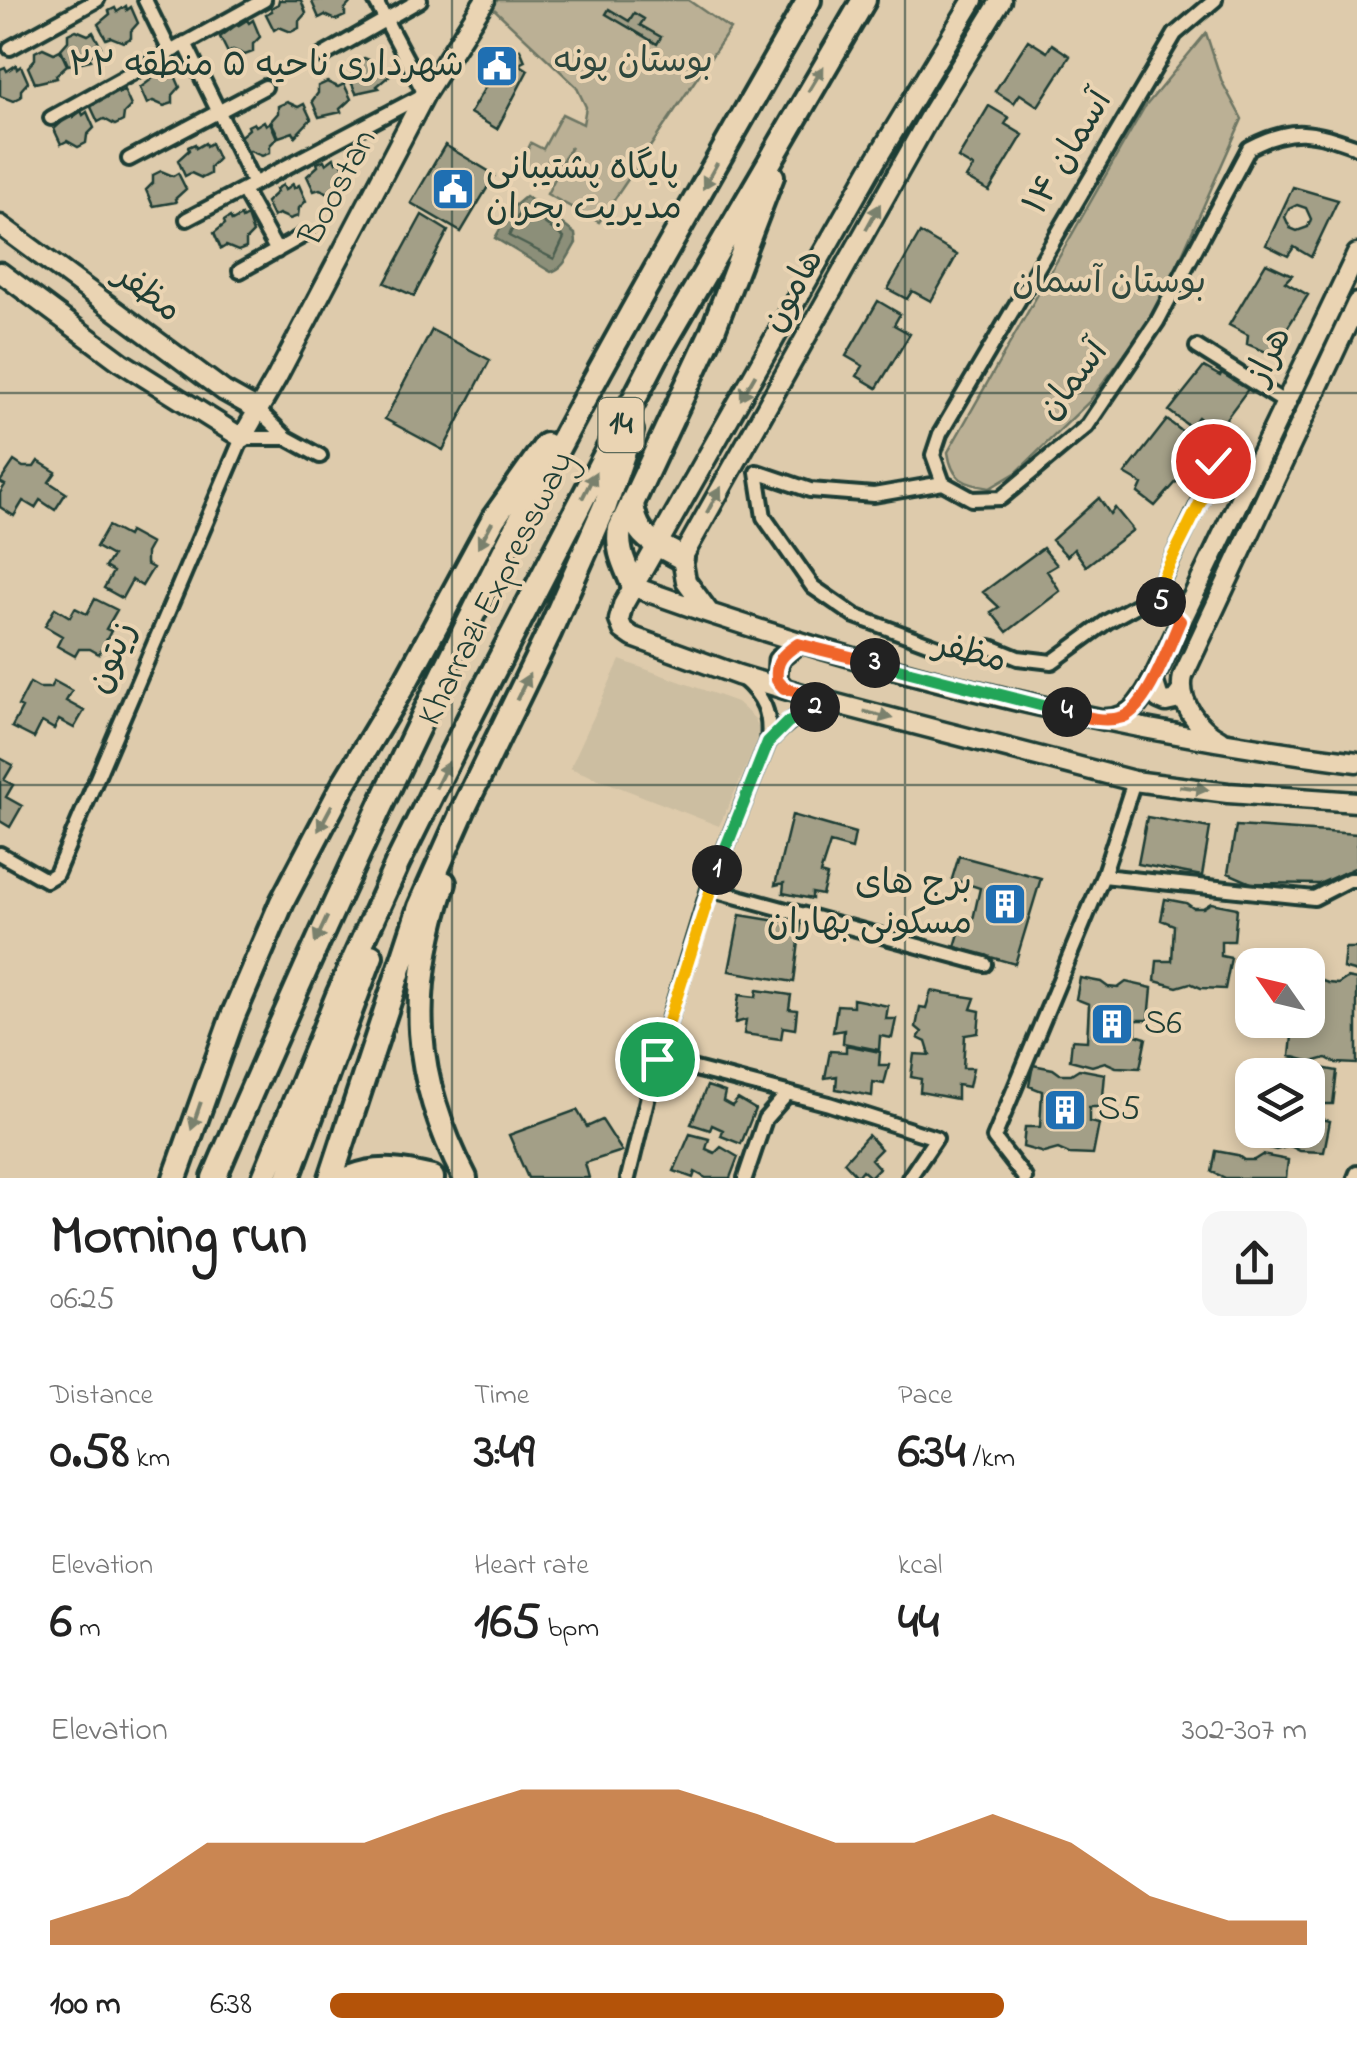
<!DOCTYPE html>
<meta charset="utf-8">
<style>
body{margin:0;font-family:"Indie Flower","Playpen Sans Arabic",sans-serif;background:#f6f6f6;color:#222;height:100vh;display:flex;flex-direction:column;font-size:38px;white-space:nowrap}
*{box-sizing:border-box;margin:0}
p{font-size:32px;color:#767676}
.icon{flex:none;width:55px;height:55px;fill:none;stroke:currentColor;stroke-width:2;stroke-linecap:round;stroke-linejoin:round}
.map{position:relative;height:1178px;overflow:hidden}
.panel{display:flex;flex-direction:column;background:#fff;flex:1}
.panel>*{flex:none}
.needle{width:65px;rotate:304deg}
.tools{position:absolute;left:1235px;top:948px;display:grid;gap:20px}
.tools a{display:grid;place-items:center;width:90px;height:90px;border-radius:20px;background:#fff;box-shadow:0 5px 15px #0003;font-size:50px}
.pin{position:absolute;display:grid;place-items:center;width:85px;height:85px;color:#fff;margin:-42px;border:5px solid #fff;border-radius:50%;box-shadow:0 2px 10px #0007}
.km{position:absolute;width:50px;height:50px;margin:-25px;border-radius:50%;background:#222;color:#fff;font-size:28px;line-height:50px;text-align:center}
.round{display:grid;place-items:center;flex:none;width:105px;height:105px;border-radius:20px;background:#f6f6f6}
.summary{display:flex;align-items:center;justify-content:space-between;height:170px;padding:0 50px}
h1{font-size:55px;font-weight:700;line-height:75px}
.figures{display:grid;grid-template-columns:repeat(3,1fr);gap:15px;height:170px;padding:10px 50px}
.figures div{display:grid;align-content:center}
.figures b{font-size:50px;font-weight:700}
.figures small{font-size:28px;font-weight:400}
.figures p{font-size:28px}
.chart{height:280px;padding:20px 50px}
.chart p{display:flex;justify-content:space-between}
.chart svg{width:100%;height:180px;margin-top:10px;fill:#b45309;opacity:.7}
ul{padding:0 50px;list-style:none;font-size:32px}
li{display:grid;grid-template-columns:160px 120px 1fr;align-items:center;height:75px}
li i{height:25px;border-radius:12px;background:#b45309}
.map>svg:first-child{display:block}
</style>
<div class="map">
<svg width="1357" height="1178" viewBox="0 0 1357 1178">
<rect width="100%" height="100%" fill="#decbac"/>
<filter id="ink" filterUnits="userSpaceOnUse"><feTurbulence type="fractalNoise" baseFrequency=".01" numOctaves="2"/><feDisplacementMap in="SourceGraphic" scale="20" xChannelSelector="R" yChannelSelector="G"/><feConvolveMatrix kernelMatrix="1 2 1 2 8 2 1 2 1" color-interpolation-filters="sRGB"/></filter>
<g filter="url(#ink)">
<path fill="#ccbea1" d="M620 660 737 702 755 719 761 735 719 826 570 768Z"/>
<path fill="#bbb095" stroke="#6d7664" stroke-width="2.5" d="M497 0H688L730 29 599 222 547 194 571 147 560 164 549 159 538 179 519 168 531 143 543 149 562 114 583 124 586 107 576 86 492 7Z
M1206 33 1222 82 1242 119 1157 311 1089 402 1017 472 990 488C964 484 952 480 948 452L1144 108Z"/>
<path fill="#8c8f79" stroke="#606e5d" stroke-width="2.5" d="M526 196 575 234 576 243C569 254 565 268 551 272L495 238 512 208Z"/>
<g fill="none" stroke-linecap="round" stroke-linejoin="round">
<path stroke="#4b5e50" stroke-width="2.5" d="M526 209 564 238 554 259 509 236 519 214Z"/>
</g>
<path fill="#a39f87" stroke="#1f3d34" stroke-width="2.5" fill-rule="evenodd" d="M301 0 306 13 299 21V28L291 32 279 27 274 30 266 14 272 11 271 8 278 4 279 0Z
M316 0H351L352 1 345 9V16L336 20 325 15 319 18 312 2Z
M126 6 127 10 131 7 138 23 131 31V38L123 42 111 37 106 39 98 24 110 14 109 11 115 8 117 12Z
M609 9 629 21 634 13 644 19 640 25 661 37 657 44 606 14Z
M247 20 249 23 253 20 260 37 253 44V52L245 55 233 50 228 53 220 37 232 28 231 25 237 21 239 25Z
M76 30 88 35 93 32 101 47 89 57 91 60 68 65 61 49 68 41V34Z
M1028 40 1047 52 1052 44 1070 56 1038 106 1020 94 1014 103 995 91Z
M43 48 54 53 60 50 67 65 56 75 57 78 35 83 28 67 35 59V52Z
M520 49 525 61 519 64 528 70 497 129 470 113 504 55 509 58 514 50Z
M364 58 376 63 381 60 389 76 377 86 379 88 356 93 349 77 356 70V62Z
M16 65 17 69 21 66 28 82 21 90V97L13 101 0 96V69L5 67 7 71Z
M167 71 169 74 173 71 180 87 173 95V103L164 106 153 101 147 104 140 88 152 79 150 75 157 72 159 76Z
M327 82 338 87 344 84 351 99 340 109 341 112 319 117 312 101 318 93V86Z
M118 89 119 93 124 90 131 106 124 113 123 121 115 125 104 119 98 122 91 107 102 97 101 94 108 91 110 95Z
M287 102 298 107 304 104 311 119 295 136 293 132 279 137 271 121 278 113V106Z
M989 106 1009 118 1005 124 1023 135 989 191 966 178 973 167 958 158Z
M81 111 83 115 87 112 94 128 87 135 86 143 78 147 67 141 61 144 54 129 65 119 64 116 71 113 73 117Z
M264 121 266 125 270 122 277 138 270 145V153L262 156 250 151 245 154 237 139 249 129 248 126 254 123 256 126Z
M205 143 206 146 211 143 218 159 210 167V174L202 178 191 173 185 176 178 160 189 150 188 147 195 144 196 148Z
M445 145 495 175 461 232 411 203Z
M334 158 336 162 340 159 347 175 340 183 339 190 331 194 320 189 314 191 307 176 318 166 317 163 324 160 326 164Z
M161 171 173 176 178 173 186 189 175 199 176 202 153 206 146 190 153 183V175Z
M293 184 294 188 299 185 306 201 299 208 298 216 290 219 279 214 273 217 266 202 277 192 276 189 283 185 285 190Z
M1293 187 1338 200 1311 257 1294 247 1288 256 1266 245ZM1297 205 1306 208 1311 219 1308 227 1297 231 1290 228 1285 217 1289 209Z
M422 215 448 231 414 296 385 283Z
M241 216 242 219 247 216 253 233 246 240V248L238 251 226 246 221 249 214 233 225 224 224 221 230 217 232 221Z
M920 233 957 255 931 301 912 291 907 299 888 289Z
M1266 263 1292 275 1285 282 1308 295 1271 354 1247 344 1248 335 1229 325Z
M878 301 900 314 894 325 910 334 877 388 857 376 863 366 846 356Z
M432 330 490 360 443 450 385 419Z
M1204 367 1220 376 1224 368 1252 384 1216 432 1198 417 1190 427 1169 411Z
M1167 420 1187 435 1182 441 1201 454 1155 506 1138 493 1142 484 1125 474Z
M14 461 23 467H34L38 461 56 472 49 482 66 493 55 510 40 500 35 508 23 501 14 516 0 507V493L5 485 0 482Z
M1099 498 1110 514 1115 508 1133 530 1086 566 1074 549 1067 556 1052 540Z
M108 526 127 536 129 532 151 544 146 553V564L153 568 142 586 132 580 122 598 104 588 113 572 105 567 112 556 96 547Z
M1043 548 1057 565 1047 571 1060 591 1007 632 991 612 999 607 983 592Z
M95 599 117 610 106 629 111 631 99 654 90 649H79L75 656 57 646 62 636 45 626 55 608 70 617 75 608 87 614Z
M54 681 72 691 66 701 84 711 74 728 59 720 54 729 42 722 34 738 12 727 22 708 18 706 30 683 39 688H50Z
M0 758 13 765 4 780 13 785 6 797 22 806 10 827 0 821Z
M792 815 855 833 852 849 830 843 820 874 827 876 822 895 812 893V899L783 893 784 883 775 885Z
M1147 817 1210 828 1202 876 1138 864Z
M1236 826 1357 834V867L1319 884 1251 883 1228 873Z
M959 856 1041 878 1015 964 955 947 963 920 972 924 980 888 952 879Z
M1165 899 1186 903 1193 908H1203L1211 903 1237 908 1234 941H1221V956L1231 958 1225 989 1201 988 1190 983 1177 987 1155 981 1157 961H1172L1174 925 1161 920Z
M740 915 801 925 794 982 729 971Z
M1345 948H1357V972L1343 968Z
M1308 976 1328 983 1338 984 1347 978 1357 980V1064L1336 1063 1326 1058 1312 1062 1290 1056 1292 1036 1307 1037Z
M1080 978 1101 982 1108 987 1118 988 1126 982 1152 988 1149 1020H1136V1035L1146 1038 1140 1068 1116 1067 1105 1062 1092 1066 1070 1060 1072 1040 1087 1041 1089 1004 1076 999Z
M757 990 791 995 789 1009 797 1010 795 1029 783 1027 781 1039 744 1034 746 1020 735 1023 739 995 756 997Z
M931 991 975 998 971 1009 980 1011 978 1033 965 1035 963 1068H973L969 1087 957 1085V1099L920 1092 921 1079 911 1077 914 1054 930 1055 926 1042 918 1038 922 1032 916 1027 920 1007 926 1008Z
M853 999 888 1006 886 1019H896L892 1038 880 1036 879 1050 843 1043 844 1030 833 1032 837 1005 853 1006Z
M846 1045 880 1052 879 1065H889L884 1084 873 1082 872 1096 836 1089 837 1076 825 1078 830 1051 846 1052Z
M1264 1062 1285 1066 1292 1071H1302L1311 1066 1337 1071 1333 1104H1321L1320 1119 1330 1121 1324 1152 1300 1151 1290 1146 1276 1150 1254 1144 1256 1130H1308V1075H1262Z
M1033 1065 1053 1069 1060 1074H1071L1079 1069 1105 1074 1102 1107H1089V1122L1099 1124 1093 1155 1069 1154 1058 1149 1044 1153 1023 1147 1025 1127H1040L1042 1091 1029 1086Z
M707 1086 725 1092 723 1101 732 1106 738 1099 755 1109 741 1144 721 1136 723 1130 712 1125 710 1130 691 1124Z
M577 1110 587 1127 602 1120 622 1151 585 1163 589 1178H528L509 1135Z
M690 1134 709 1139 706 1149 715 1153 721 1147 738 1157 730 1178H706L695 1172 693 1178 674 1171Z
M868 1135 881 1149 871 1159 879 1168 870 1177 862 1170 857 1176 844 1162Z
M1216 1151 1237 1155 1244 1160H1254L1262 1155 1288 1160 1286 1178H1225L1212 1172Z"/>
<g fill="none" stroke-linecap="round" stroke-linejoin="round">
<g stroke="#1f3d34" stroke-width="20">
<path id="street" d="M145 0 170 51
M1215 0 1175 34 940 434 933 455 943 483 972 499 1001 498 1087 426 1157 322 1249 148C1292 125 1313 131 1357 147
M185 43 253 182
M10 48 97 0
M322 56 420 0
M51 118 264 0
M129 159 265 87
M243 190 277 251
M187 219 425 94 375 0
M240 271 306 234
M1197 347 1284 402
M258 410 287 438 320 456
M1155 595 1178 602 1191 599
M938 647 855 616 813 587 764 517 757 472 810 490 874 495 943 483
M991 647 1018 658 1052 662 1108 621 1155 595 1216 468 1213 461
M768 742C786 723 801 711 827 703
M1134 781 1103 876 1314 898 1349 880H1357
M0 854 46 880 56 874 242 438H287
M709 889 985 964
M657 1059 829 1104 936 1138 909 1178
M628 1178 657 1059 709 889 768 742C771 713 764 697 742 678
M745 1178 765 1119 788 1093
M1025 1178 994 1138 1103 876
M1355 1178 1357 1173"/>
</g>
<g stroke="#1f3d34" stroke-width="25">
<path id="secondary" d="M973 0 870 170 623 605 619 620 623 630 633 637 738 675 829 702 1134 781 1228 793 1357 802
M0 225 224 391 258 410
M0 272 121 362 242 438 277 377 425 94 485 0
M634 587C867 671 1111 731 1357 762
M708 611 686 581 682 558 931 114 1001 0
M1153 680 1159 699 1166 702 1175 700 1181 692
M784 688 777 680 778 660 798 644
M1107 719C1133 718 1141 701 1153 680L1357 254
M1220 740C1198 728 1177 702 1183 676L1357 303"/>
</g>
<g stroke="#1f3d34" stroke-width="30">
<path id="highway" d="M632 502C635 539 653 541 682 558
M634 587C626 566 616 551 620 529L713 330 772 176
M444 883C408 992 412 1076 465 1178
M175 1178 233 1016 282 902 345 782 407 679 494 518 546 445
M214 1178C308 958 408 741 516 528 608 349 710 175 809 0
M264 1178 339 993 398 862 473 711 656 357 864 0
M288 1178 371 956
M331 1178 420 907 464 808 549 633 605 506 631 431
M350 1178C379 1166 404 1171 432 1178"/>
</g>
<use href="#street" stroke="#ead4b3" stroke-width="12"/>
<use href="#secondary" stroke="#ead4b3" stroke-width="18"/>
<use href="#highway" stroke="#ead4b3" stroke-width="22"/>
</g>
<defs><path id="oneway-solid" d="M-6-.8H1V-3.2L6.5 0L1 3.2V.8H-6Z" transform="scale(2.5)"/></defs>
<g fill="#7a816d">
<use href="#oneway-solid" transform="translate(816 79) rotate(-59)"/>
<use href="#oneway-solid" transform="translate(710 176) rotate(119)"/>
<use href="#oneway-solid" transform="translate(873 217) rotate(-61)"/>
<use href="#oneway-solid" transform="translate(748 387) rotate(120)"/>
<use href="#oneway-solid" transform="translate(589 485) rotate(-63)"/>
<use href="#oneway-solid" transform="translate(714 500) rotate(-61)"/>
<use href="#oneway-solid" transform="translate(485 535) rotate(119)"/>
<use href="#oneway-solid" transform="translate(523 687) rotate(-64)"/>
<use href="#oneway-solid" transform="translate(878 715) rotate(14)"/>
<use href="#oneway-solid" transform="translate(442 775) rotate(-64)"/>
<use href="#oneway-solid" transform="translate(1194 788) rotate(7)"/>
<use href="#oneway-solid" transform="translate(325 818) rotate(118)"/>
<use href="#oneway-solid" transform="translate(321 930) rotate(115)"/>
<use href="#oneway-solid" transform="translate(196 1116) rotate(109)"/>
</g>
</g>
<g fill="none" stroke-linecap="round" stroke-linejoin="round" filter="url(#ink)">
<g stroke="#fff" stroke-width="20">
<path id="split-1" d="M657 1059 717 870"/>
</g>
<g stroke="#fff" stroke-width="20">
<path id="split-2" d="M717 870 768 742 788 722 815 707"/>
</g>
<g stroke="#fff" stroke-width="20">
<path id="split-3" d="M815 707 829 702 784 688 777 680C775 661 783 654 798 644L875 663"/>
</g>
<g stroke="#fff" stroke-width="20">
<path id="split-4" d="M875 663 1067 712"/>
</g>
<g stroke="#fff" stroke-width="20">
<path id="split-5" d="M1067 712C1085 717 1104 723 1123 717 1148 707 1169 645 1180 621L1161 602"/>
</g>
<g stroke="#fff" stroke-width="20">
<path id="split-6" d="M1161 602 1155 595C1174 552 1198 511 1216 468L1213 461"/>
</g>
<use href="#split-1" stroke="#f5b400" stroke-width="12"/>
<use href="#split-2" stroke="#22a559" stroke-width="12"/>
<use href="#split-3" stroke="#f0652b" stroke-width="12"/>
<use href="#split-4" stroke="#22a559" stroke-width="12"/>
<use href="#split-5" stroke="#f0652b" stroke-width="12"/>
<use href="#split-6" stroke="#f5b400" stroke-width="12"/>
</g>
<path fill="none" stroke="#1f3d34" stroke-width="2.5" stroke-opacity="0.55" d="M452 0V1178M905 0V1178M0 393H1357M0 785H1357"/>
<defs>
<g id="civic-square" transform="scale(2.25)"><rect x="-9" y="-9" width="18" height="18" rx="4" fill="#1f6fb2" stroke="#ead4b3"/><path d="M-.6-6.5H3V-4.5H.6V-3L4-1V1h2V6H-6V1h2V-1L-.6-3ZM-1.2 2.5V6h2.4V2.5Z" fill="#fff"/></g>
<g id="building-square" transform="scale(2.25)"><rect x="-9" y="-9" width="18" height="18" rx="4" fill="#1f6fb2" stroke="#ead4b3"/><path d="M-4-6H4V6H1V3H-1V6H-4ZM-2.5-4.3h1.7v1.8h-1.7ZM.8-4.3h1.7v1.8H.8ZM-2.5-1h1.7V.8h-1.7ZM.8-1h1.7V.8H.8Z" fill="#fff"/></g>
</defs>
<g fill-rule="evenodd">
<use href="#civic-square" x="497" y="66"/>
<use href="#civic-square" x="453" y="189"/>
<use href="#building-square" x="1005" y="904"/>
<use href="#building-square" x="1112" y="1024"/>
<use href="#building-square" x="1065" y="1110"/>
</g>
<g text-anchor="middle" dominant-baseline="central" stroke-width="8" stroke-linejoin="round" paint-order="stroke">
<rect fill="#ead4b3" stroke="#5c6a5a" stroke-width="2.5" x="598.5" y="398" width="45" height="54" rx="8"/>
<g font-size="32" font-weight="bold" fill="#1f3d34">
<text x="621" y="425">14</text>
</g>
<g font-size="35" fill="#2f483e" stroke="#ead4b3">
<text x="633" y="62">بوستان پونه</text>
<text x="1109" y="283">بوستان آسمان</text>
</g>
<g font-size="35" fill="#1f3d34" stroke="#ead4b3" text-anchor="start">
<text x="464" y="66" text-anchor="end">شهرداری ناحیه ۵ منطقه ۲۲</text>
<text x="486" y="169">پایگاه پشتیبانی<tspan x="486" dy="40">مدیریت بحران</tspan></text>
<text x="972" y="884" text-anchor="end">برج های<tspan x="972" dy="40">مسکونی بهاران</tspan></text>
<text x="1144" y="1024">S6</text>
<text x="1098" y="1110">S5</text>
</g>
<g font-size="35" fill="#1f3d34" stroke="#ead4b3">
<text transform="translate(1069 153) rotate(-59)">آسمان ۱۴</text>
<text transform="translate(339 188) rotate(-62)">Boostan</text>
<text transform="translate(794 291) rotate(-61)">هامون</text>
<text transform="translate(147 294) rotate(37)">مظفر</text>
<text transform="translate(1270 356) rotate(-64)">هراز</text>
<text transform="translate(1074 381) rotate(-52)">آسمان</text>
<text transform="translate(497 589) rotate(-63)">Kharrazi Expressway</text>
<text transform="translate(970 654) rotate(14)">مظفر</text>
<text transform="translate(113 658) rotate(-67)">زیتون</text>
</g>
</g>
</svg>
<div class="tools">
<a><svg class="needle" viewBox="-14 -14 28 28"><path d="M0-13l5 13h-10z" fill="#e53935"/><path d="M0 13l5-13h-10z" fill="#767676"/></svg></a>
<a><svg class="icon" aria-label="layers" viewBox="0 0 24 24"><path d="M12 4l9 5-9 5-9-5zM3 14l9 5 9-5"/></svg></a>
</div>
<div class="pin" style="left:657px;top:1059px;background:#1e9e55"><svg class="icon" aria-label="arrive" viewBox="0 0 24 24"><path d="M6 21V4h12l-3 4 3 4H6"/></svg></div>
<div class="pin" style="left:1213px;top:461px;background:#d93025"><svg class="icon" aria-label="check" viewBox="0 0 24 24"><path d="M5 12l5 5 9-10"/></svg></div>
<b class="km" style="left:717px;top:870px">1</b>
<b class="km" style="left:815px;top:707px">2</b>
<b class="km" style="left:875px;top:663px">3</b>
<b class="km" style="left:1067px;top:712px">4</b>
<b class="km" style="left:1161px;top:602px">5</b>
</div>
<section class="panel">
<div class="summary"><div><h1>Morning run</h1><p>06:25</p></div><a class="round"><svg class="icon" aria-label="share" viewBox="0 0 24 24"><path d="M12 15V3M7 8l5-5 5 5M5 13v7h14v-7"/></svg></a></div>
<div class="figures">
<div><p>Distance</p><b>0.58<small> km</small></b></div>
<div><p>Time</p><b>3:49</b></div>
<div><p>Pace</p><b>6:34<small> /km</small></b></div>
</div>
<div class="figures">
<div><p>Elevation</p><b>6<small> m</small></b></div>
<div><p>Heart rate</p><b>165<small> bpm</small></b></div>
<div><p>kcal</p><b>44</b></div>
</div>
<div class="chart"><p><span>Elevation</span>302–307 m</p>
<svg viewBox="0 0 160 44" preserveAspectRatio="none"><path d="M0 44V38L10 32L20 19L30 19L40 19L50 12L60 6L70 6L80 6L90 12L100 19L110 19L120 12L130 19L140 32L150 38L160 38V44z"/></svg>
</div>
<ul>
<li><b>100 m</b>6:38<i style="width:69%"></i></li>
</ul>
</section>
